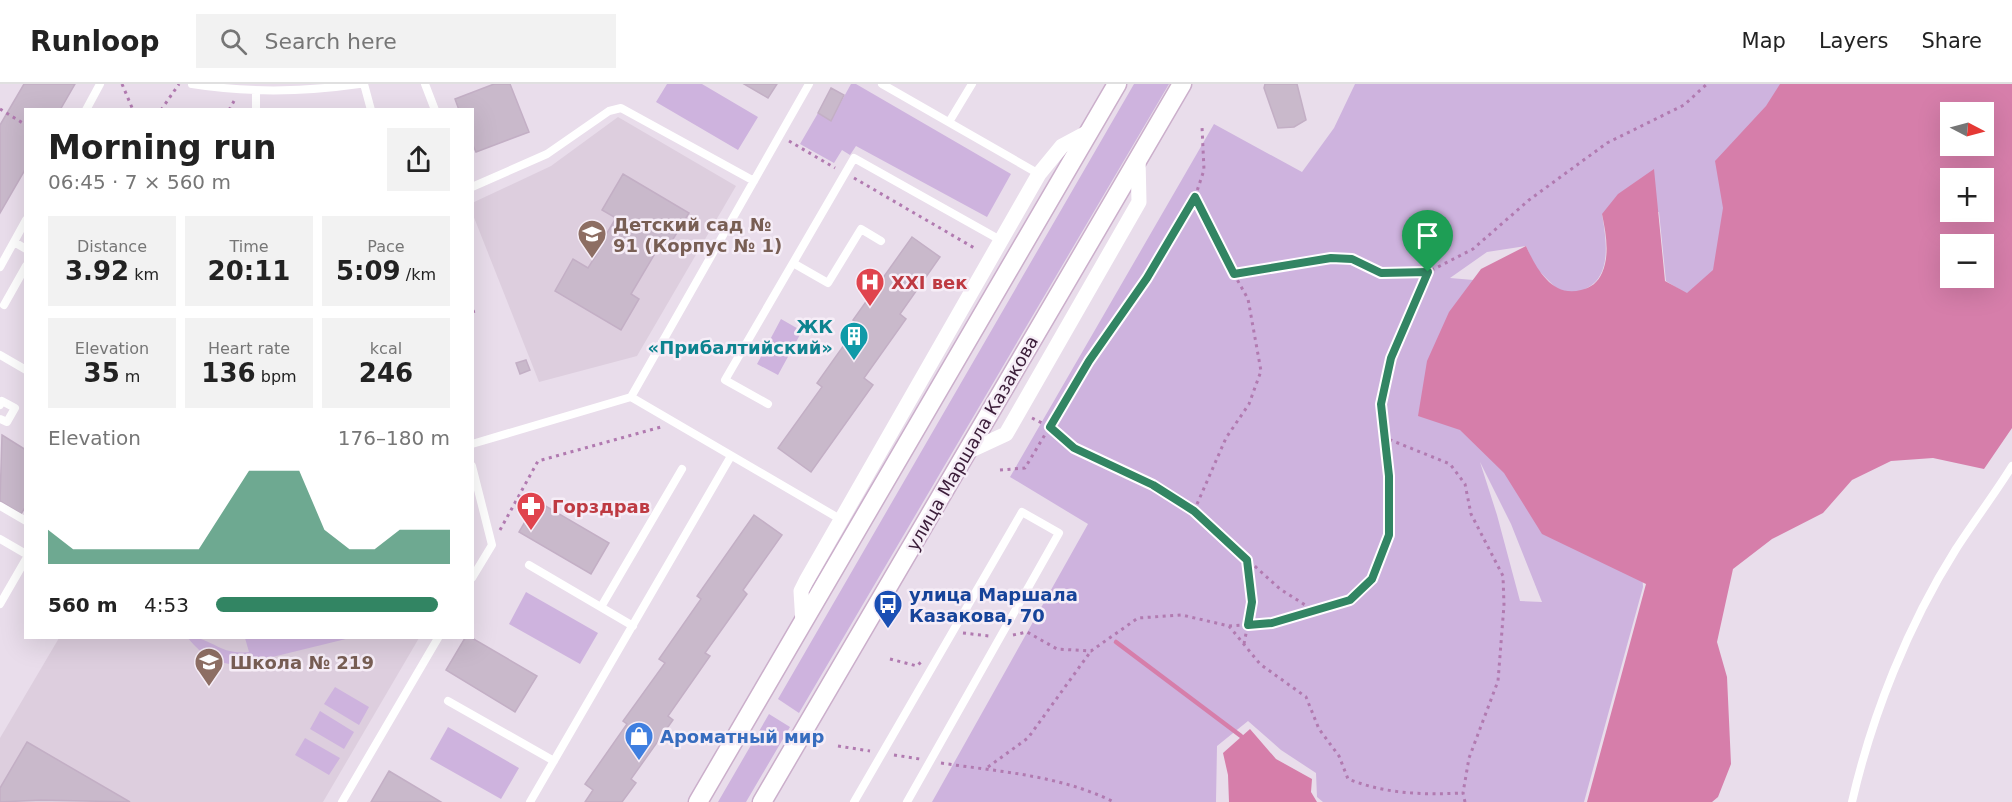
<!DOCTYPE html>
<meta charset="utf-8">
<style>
body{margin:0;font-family:"DejaVu Sans",sans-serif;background:#f2f2f2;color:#222;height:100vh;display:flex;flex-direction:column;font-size:22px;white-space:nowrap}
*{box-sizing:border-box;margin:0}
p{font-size:20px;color:#767676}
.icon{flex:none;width:33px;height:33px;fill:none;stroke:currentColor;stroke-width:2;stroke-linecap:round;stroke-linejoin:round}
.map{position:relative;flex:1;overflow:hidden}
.details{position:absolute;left:24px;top:24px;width:450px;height:531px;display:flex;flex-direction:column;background:#fff;border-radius:0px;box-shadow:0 6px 24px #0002}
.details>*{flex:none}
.needle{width:39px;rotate:96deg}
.tools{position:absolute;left:1940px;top:18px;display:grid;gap:12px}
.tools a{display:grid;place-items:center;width:54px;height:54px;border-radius:0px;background:#fff;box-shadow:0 6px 24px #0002;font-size:30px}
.pin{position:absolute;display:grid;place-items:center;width:51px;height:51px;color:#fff;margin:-62px -26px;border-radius:50% 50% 50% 0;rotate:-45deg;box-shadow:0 0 6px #0007}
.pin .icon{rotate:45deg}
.round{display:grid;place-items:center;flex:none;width:63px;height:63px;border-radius:0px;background:#f2f2f2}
.headline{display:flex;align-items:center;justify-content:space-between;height:102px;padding:0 24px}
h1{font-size:33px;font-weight:700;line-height:45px}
.stats{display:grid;grid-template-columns:repeat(3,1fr);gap:9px;height:102px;padding:6px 24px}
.stats div{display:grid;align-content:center;border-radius:0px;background:#f2f2f2;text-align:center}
.stats b{font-size:26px;font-weight:700}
.stats small{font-size:16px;font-weight:400}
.stats p{font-size:16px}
.chart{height:168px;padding:12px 24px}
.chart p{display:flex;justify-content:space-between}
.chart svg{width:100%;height:108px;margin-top:6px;fill:#328563;opacity:.7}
ul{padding:0 24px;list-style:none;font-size:20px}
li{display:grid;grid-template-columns:96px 72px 1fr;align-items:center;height:45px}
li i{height:15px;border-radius:8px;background:#328563}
header{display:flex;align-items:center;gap:36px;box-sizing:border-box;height:84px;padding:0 30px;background:#fff;border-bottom:2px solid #e0e0e0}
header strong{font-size:28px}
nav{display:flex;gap:33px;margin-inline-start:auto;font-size:21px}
.search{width:420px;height:54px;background:#f2f2f2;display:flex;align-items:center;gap:15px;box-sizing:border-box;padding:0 21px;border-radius:0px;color:#767676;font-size:22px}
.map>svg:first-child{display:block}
</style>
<header>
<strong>Runloop</strong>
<div class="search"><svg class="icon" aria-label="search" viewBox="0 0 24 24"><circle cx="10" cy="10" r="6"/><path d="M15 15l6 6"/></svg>Search here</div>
<nav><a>Map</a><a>Layers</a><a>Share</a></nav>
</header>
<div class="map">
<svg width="2012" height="718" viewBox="0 0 2012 718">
<rect width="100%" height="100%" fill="#e9ddeb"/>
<path fill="#ddcede" d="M618 33 736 102 637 272 539 298 473 131 472 119 551 82Z
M59 554H419L323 718H0V654Z"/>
<path fill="#ceb3de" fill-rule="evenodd" d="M667 0H702L758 33 738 66 656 18Z
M851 0H856L1011 90 987 133 856 62 850 71 842 66 834 79 800 60 818 29 831 36Z
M1134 0H1169L799 629 778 615Z
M1355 0H1917L1950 128V194L1641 468 1643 503 1584 718H1323L1317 713 1316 689 1281 666 1248 637 1217 662 1216 718H932L1088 440 1010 393 1214 40 1302 88 1334 44ZM1659 128 1666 197 1685 209 1585 205C1613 193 1606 154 1602 130ZM1526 162 1535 183 1555 203 1450 194 1487 168ZM1480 378 1511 440 1542 518 1520 517 1497 431Z
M781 235 802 247 778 291 757 280Z
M526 508 598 549 580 580 509 540Z
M188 554C211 552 219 572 249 568L245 554H350L240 581C218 580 202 572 188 554Z
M335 603 369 623 359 641 324 620Z
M320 627 354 648 344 665 310 645Z
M769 630 790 643 746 718H718Z
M448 643 519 684 501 715 430 675Z
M305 654 340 674 329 691 295 671Z"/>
<path fill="#d67eaa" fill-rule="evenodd" d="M1780 0H2012V344L1984 385 1933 374 1891 377 1852 396 1823 429 1772 455 1733 485 1717 558 1727 593 1731 680 1718 713 1712 718H1587L1646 500 1542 450 1504 389 1460 346 1418 332 1427 277 1449 228 1481 185 1526 162C1536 184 1552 214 1581 206 1591 204 1598 198 1602 189 1610 171 1606 149 1602 130L1618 110 1654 85 1665 197 1687 209 1713 186 1723 124 1715 77 1766 22ZM1950 28H1983V62H1950ZM1950 94H1983V128H1950ZM1950 160H1983V194H1950Z
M1250 645 1276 675 1312 695 1311 708 1317 718H1229L1228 691 1223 669Z"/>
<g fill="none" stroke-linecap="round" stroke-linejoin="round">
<path stroke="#d67eaa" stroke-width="4.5" d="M1116 558 1241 652"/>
</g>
<path fill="#c9b9cb" stroke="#c3afc5" stroke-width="1.5" d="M24 0H75L60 26H26V84L0 129V41Z
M494 0H510L529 48 476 68 472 59V26H459L455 15Z
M744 0H777L768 14Z
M1265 0H1297L1306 36 1294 43 1278 44 1264 4Z
M831 4 844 11 831 37 818 29Z
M623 90 689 129 667 165 660 161 631 210 639 215 621 246 555 207 573 175 588 184 598 168 589 162 599 145 607 149 616 134 602 126Z
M912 153 940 173 900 230 906 235 864 294 873 301 811 388 778 364 822 303 817 299 859 240 853 236Z
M526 276 530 286 520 290 516 279Z
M2 351 26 366V422L21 430 0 417Z
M537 417 609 459 591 490 519 448Z
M754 431 782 451 743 506 747 510 705 569 710 572 668 632 673 636 631 695 636 699 622 718H585L593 706 585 700 627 640 623 637 665 579 659 575 701 515 697 512Z
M465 554H472L537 592 515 628 446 586Z
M27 658 130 718 41 716 0 718V704Z
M389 687 441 718H371Z"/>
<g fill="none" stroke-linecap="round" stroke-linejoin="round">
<g stroke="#cbafcb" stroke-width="21">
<path id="secondary" d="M698 718 1117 0
M762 718 1182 0"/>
</g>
<path stroke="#b17ab0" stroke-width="3" stroke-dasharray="3 4.5" stroke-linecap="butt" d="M122 0 133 26
M0 25 26 41
M161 26 179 0
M229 26 234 17
M789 57 835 84
M854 94 976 165
M1195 113 1234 190 1331 174 1352 175 1381 189 1428 188
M472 228 479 226
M1032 334 1050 343 1074 364 1153 401 1194 427 1280 505 1313 526
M1000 386 1025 384 1089 277 1147 194 1195 113 1204 86 1202 43
M1194 427 1226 354 1249 320 1261 287 1248 215 1234 190
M500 446 538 377 661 343
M1229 542 1272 539 1350 516 1372 495 1389 451V392L1383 353
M963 549 989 552
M1013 551 1027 548 1057 565 1091 567 1138 534 1182 531 1229 542 1260 580 1306 613 1319 645 1339 672 1348 695C1386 710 1422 711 1463 709
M1244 560 1252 518 1247 477
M890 575 917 582 922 577
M838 662 870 667
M894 671 920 675
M941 679C1001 688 1059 691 1114 718
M988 683 1028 654 1091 567
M1465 718 1463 709 1469 674 1498 597 1504 521 1503 492 1471 430 1465 400 1450 380 1383 353 1381 319 1391 274 1428 188 1473 165 1529 116 1607 59 1684 21 1707 0"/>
<path stroke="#fff" stroke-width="8" d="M192 0C248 9 304 8 359 0
M364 0 371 26
M425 0 435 26
M882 0 1039 90
M256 7V26
M86 26 100 0
M949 38 972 0
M472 103 547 70 609 27 621 24 754 97
M14 158 26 165
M793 179 828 199 861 145 881 157
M0 183 26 136
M4 221 26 182
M0 271 26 286
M631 313 809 0
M768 320 725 296 854 74 1002 157
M0 321 2 317 15 324 7 338 0 335
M472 360 631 313 840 435
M472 382 492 461 472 494
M0 422 26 437
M0 455 26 470
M529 481 633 542
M0 520 26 475
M601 523 682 385
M448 617 554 677
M342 718 438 554
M530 718 731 372
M854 718 1022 428 1059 449 907 718
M1852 718C1872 631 1908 541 1956 465 1974 437 1994 411 2012 382"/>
<path stroke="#fff" stroke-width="15" d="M965 369 1006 350 1139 118 1138 74
M803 539 801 507 806 497 1039 90 1062 62 1090 47"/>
<use href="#secondary" stroke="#fff" stroke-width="18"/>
</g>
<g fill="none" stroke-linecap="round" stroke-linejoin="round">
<g stroke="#fff" stroke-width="12">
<path id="route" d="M1195 113 1234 190 1331 174 1352 175 1381 189 1428 188 1391 274 1381 320 1389 392V451L1372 495 1350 516 1272 539 1248 541 1252 518 1247 476 1194 427 1153 401 1074 364 1050 343 1089 277 1147 194Z"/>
</g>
<use href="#route" stroke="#328563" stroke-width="8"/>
</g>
<defs>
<g id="school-pin" transform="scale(1.5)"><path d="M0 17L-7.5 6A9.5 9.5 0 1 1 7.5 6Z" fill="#8d6e63" stroke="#f6edf7"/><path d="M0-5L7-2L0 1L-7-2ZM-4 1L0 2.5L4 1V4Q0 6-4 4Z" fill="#fff"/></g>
<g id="hospital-pin" transform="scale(1.5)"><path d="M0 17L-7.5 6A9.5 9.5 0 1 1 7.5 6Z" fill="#e0444e" stroke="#f6edf7"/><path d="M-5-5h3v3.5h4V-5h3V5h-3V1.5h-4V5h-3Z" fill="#fff"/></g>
<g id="building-pin" transform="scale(1.5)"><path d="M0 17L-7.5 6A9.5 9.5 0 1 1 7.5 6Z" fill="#0f9aa8" stroke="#f6edf7"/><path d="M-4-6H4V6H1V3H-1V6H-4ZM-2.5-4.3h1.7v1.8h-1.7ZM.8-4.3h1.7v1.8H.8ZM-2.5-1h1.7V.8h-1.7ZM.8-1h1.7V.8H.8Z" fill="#fff"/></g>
<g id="pharmacy-pin" transform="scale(1.5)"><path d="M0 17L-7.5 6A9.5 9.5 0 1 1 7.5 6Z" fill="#e0444e" stroke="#f6edf7"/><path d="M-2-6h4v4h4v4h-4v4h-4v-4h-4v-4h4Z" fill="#fff"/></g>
<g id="bus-pin" transform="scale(1.5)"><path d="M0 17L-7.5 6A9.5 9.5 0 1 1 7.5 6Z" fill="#1a4fb4" stroke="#f6edf7"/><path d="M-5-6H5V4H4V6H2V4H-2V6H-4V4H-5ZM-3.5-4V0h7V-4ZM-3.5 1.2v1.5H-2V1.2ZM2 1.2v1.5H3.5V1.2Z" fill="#fff"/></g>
<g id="shop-pin" transform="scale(1.5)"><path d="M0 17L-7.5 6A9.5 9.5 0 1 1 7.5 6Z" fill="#3f7fe0" stroke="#f6edf7"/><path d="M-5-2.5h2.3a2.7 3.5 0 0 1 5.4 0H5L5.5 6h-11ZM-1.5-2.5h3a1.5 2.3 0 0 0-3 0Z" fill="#fff"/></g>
</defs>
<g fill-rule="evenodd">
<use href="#school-pin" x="592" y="150"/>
<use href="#hospital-pin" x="870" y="198"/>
<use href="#building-pin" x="854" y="252"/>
<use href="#pharmacy-pin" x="531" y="422"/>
<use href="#bus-pin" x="888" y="520"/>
<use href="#school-pin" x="209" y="578"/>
<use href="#shop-pin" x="639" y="652"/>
</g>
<g text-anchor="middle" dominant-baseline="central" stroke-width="5" stroke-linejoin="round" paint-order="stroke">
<g font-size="18" font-weight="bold" fill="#785e54" stroke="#f6edf7" text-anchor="start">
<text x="613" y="140">Детский сад №<tspan x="613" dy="21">91 (Корпус № 1)</tspan></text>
<text x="230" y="578">Школа № 219</text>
</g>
<g font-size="18" font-weight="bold" fill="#be3a42" stroke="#f6edf7" text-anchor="start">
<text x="891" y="198">XXI век</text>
<text x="552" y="422">Горздрав</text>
</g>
<g font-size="18" font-weight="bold" fill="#0d838f" stroke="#f6edf7" text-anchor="end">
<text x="833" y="242">ЖК<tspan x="833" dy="21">«Прибалтийский»</tspan></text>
</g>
<g font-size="18" fill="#3b1d39" stroke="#f6edf7">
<text transform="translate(972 359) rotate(-60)">улица Маршала Казакова</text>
</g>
<g font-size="18" font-weight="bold" fill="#164399" stroke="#f6edf7" text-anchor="start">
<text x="909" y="510">улица Маршала<tspan x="909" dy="21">Казакова, 70</tspan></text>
</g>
<g font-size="18" font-weight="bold" fill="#366cbe" stroke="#f6edf7" text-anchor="start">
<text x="660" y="652">Ароматный мир</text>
</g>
</g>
</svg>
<div class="tools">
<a><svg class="needle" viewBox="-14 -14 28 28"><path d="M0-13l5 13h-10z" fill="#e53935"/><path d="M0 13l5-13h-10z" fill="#767676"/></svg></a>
<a>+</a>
<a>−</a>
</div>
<div class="pin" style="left:1428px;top:188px;background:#1e9e55"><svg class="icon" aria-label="arrive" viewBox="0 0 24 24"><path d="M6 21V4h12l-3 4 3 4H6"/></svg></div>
<section class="details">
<div class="headline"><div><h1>Morning run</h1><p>06:45 · 7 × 560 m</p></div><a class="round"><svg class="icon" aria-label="share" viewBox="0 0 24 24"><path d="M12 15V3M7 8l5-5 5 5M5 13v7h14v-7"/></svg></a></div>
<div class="stats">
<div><p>Distance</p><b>3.92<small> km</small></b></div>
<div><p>Time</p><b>20:11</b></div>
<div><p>Pace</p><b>5:09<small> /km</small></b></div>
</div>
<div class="stats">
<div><p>Elevation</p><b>35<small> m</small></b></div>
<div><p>Heart rate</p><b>136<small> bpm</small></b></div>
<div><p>kcal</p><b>246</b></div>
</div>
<div class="chart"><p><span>Elevation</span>176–180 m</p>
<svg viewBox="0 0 160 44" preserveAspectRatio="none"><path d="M0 44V30L10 38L20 38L30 38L40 38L50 38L60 38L70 22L80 6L90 6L100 6L110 30L120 38L130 38L140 30L150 30L160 30V44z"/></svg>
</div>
<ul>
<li><b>560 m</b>4:53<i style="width:95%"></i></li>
</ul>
</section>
</div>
